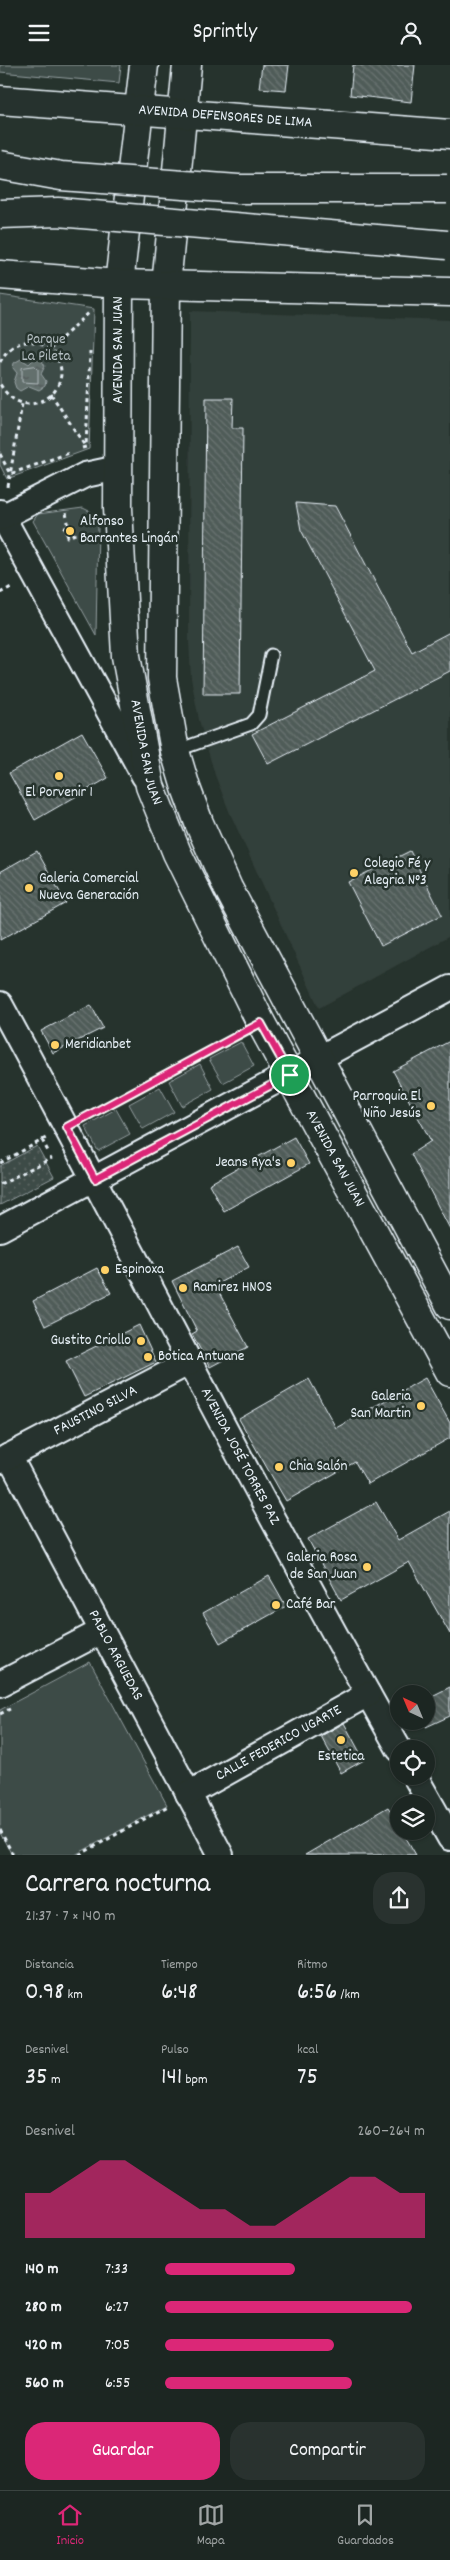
<!DOCTYPE html>
<html lang="es">
<meta charset="utf-8">
<style>
body{margin:0;font-family:Dekko,sans-serif;background:#29322f;color:#f1f3f6;height:100vh;display:flex;flex-direction:column;font-size:19px;white-space:nowrap}
*{box-sizing:border-box;margin:0}
p{font-size:16px;color:#a0a5a5}
.icon{flex:none;width:28px;height:28px;fill:none;stroke:currentColor;stroke-width:2;stroke-linecap:round;stroke-linejoin:round}
.map{position:relative;height:1790px;overflow:hidden}
.side{display:flex;flex-direction:column;background:#1c2622;flex:1}
.side>*{flex:none}
.needle{width:32px;rotate:316deg}
.fabs{position:absolute;left:390px;top:1620px;display:grid;gap:10px}
.fabs a{display:grid;place-items:center;width:45px;height:45px;border-radius:50%;background:#1c2622;box-shadow:0 1px 4px #0004,0 0 0 1px #3a4340;font-size:25px}
.pin{position:absolute;display:grid;place-items:center;width:42px;height:42px;color:#fff;margin:-21px;border:2px solid #fff;border-radius:50%;box-shadow:0 1px 5px #0007}
.round{display:grid;place-items:center;flex:none;width:52px;height:52px;border-radius:20px;background:#29322f}
.summary{display:flex;align-items:center;justify-content:space-between;height:85px;padding:0 25px}
h1{font-size:28px;font-weight:600;line-height:38px}
.stats{display:grid;grid-template-columns:repeat(3,1fr);gap:8px;height:85px;padding:5px 25px}
.stats div{display:grid;align-content:center}
.stats b{font-size:25px;font-weight:600}
.stats small{font-size:14px;font-weight:400}
.stats p{font-size:14px}
.chart{height:140px;padding:10px 25px}
.chart p{display:flex;justify-content:space-between}
.chart svg{width:100%;height:90px;margin-top:5px;fill:#db2777;opacity:.7}
.button{display:flex;gap:10px;margin-top:auto;padding:10px 25px}
.button a{flex:1;height:58px;border-radius:20px;background:#db2777;color:#fff;font-size:20px;font-weight:600;line-height:58px;text-align:center}
.button a+a{background:#29322f;color:#f1f3f6}
ul{padding:0 25px;list-style:none;font-size:16px}
li{display:grid;grid-template-columns:80px 60px 1fr;align-items:center;height:38px}
li i{height:12px;border-radius:6px;background:#db2777}
header{display:flex;justify-content:space-between;align-items:center;height:65px;padding:0 25px;background:#1c2622;font-size:22px;font-weight:600}
.menu{display:flex;justify-content:space-around;align-items:center;height:70px;border-top:1px solid #3a4340;background:#1c2622;font-size:14px;color:#a0a5a5}
.menu a{display:grid;justify-items:center;gap:2px}
.menu .on{color:#db2777}
.map>svg:first-child{display:block}
</style>
<header><svg class="icon" aria-label="menu" viewBox="0 0 24 24"><path d="M4 6h16M4 12h16M4 18h16"/></svg>Sprintly<svg class="icon" aria-label="person" viewBox="0 0 24 24"><circle cx="12" cy="8" r="4"/><path d="M4 21q1-7 8-7t8 7"/></svg></header>
<div class="map">
<svg width="450" height="1790" viewBox="0 0 450 1790">
<defs>
<pattern id="grass-dots" width="8" height="8" patternUnits="userSpaceOnUse" patternTransform="scale(1.25)"><rect width="8" height="8" fill="#3e4b47"/><path d="M2 2h.1M6 6h.1" fill="none" stroke="#5a6562" stroke-width="1.8" stroke-linecap="round"/></pattern>
<pattern id="water-ripples" width="26" height="14" patternUnits="userSpaceOnUse" patternTransform="scale(1.25)"><rect width="26" height="14" fill="#636f6d"/><path d="M2 4q2-2 4 0t4 0M15 11q2-2 4 0t4 0" fill="none" stroke="#535a5a"/></pattern>
<pattern id="building-back-hatch" width="6" height="6" patternUnits="userSpaceOnUse" patternTransform="scale(1.25)"><rect width="6" height="6" fill="#505c59"/><path d="M-1 5l2 2M0 0l6 6M5-1l2 2" fill="none" stroke="#697472"/></pattern>
</defs>
<rect width="100%" height="100%" fill="#26332d"/>
<filter id="ink" filterUnits="userSpaceOnUse"><feTurbulence type="fractalNoise" baseFrequency=".02" numOctaves="2"/><feDisplacementMap in="SourceGraphic" scale="10" xChannelSelector="R" yChannelSelector="G"/><feConvolveMatrix kernelMatrix="1 2 1 2 8 2 1 2 1" color-interpolation-filters="sRGB"/></filter>
<g filter="url(#ink)">
<path fill="#333f3a" d="M190 246 450 255V871L319 943 229 746 215 710 199 655 191 613 189 576Z"/>
<path fill="url(#grass-dots)" stroke="#939ea0" d="M37 1081 54 1112 0 1140V1101Z"/>
<path fill="#3e4b47" stroke="#939ea0" d="M0 0H121L119 18 0 7Z
M0 230 94 244 89 384 7 414 0 400Z
M83 443 93 448 98 461 96 570 33 456 38 449Z
M241 977 254 1001 223 1018 209 994Z
M200 999 213 1024 182 1041 169 1016Z
M160 1022 174 1047 143 1064 129 1039Z
M116 1044 130 1069 98 1086 85 1061Z
M90 1597 167 1740 75 1790H12L0 1768V1645Z"/>
<path fill="url(#water-ripples)" stroke="#98a3a5" d="M40 293 45 301 41 309 46 316 45 321 39 325 29 321 20 326 16 323 14 317 17 308 13 303 14 298 21 294 29 299 34 294Z"/>
<g fill="none" stroke-linecap="round" stroke-linejoin="round">
<path stroke="#b3bdc0" stroke-width="1" d="M35 301 38 304V318L22 317V303Z"/>
</g>
<path fill="url(#building-back-hatch)" stroke="#e8f1f8" d="M262 0H289L286 25 259 23Z
M353 0H415L411 37 350 30Z
M206 333H233L232 363H243L240 629H203Z
M296 438 335 441 412 587 450 567V606L268 699 252 669 375 606 301 465Z
M82 667 108 713 35 755 9 708Z
M37 786 66 838 0 875V807Z
M410 786 442 850 381 881 348 817Z
M91 940 103 963 53 988 41 966Z
M450 976V1164L411 1089 431 1076 393 1006Z
M294 1072 309 1099 224 1146 209 1119Z
M238 1182 249 1202 215 1220 248 1282 210 1302 192 1269 197 1266 172 1216Z
M97 1203 111 1228 45 1261 33 1236Z
M139 1260 156 1297 84 1332 66 1296Z
M425 1313 450 1358V1373L368 1419 355 1397 286 1436 239 1354 309 1314 336 1363Z
M376 1437 398 1475 450 1446V1569L409 1497 341 1535 325 1506 308 1474Z
M269 1511 286 1541 220 1578 203 1548Z
M450 1622V1651L426 1662V1634Z
M344 1658 364 1695 341 1708 321 1671Z
M388 1742 399 1760V1766H402L416 1790H305Z"/>
<g fill="none" stroke-linecap="round" stroke-linejoin="round">
<g stroke="#e8f1f8" stroke-width="15">
<path id="lane" d="M175 686 251 659 259 650 271 590"/>
</g>
<g stroke="#e8f1f8" stroke-width="28">
<g id="street">
<path d="M0 447 144 711"/>
<path d="M0 453 85 410 118 403"/>
<path id="s1" d="M0 939C134 1186 260 1439 399 1684"/>
<path d="M0 1164 450 923"/>
<path id="s2" d="M9 1391 221 1790"/>
<path id="s3" d="M0 1396 190 1297"/>
<path d="M0 1619 102 1566"/>
<path d="M415 1711 450 1773"/>
<path id="s4" d="M188 1729 368 1629"/>
</g>
</g>
<g stroke="#e8f1f8" stroke-width="31">
<g id="secondary">
<path id="s5" d="M144 0 119 219 118 443 126 591 150 721 177 788 261 958 450 1307"/>
<path d="M187 0 166 221 162 613 175 686 186 723 199 758 228 823 450 1240"/>
<path id="s6" d="M0 35 450 69"/>
<path d="M0 210 119 219 450 227"/>
</g>
</g>
<path stroke="#e8f1f8" stroke-width="3" stroke-dasharray="4 4" stroke-linecap="butt" d="M50 284 91 246
M0 297C23 252 81 291 54 327 48 334 39 338 31 339 16 339 7 331 0 319
M51 329 85 381
M82 383 86 382 90 287
M0 389 10 409 69 388
M8 422 22 339
M66 448 69 462
M72 461 75 469 68 472 65 463Z
M0 528 13 521
M87 1051 238 971
M42 1075 49 1088
M0 1098 46 1073
M0 1119 52 1093
M0 1649 10 1644
M0 1765 13 1790
M79 1790 168 1741"/>
<use href="#lane" stroke="#26332d" stroke-width="11"/>
<use href="#street" stroke="#26332d" stroke-width="24"/>
<use href="#secondary" stroke="#26332d" stroke-width="28"/>
<g stroke="#e8f1f8" stroke-width="31" stroke-linecap="butt">
<path id="secondary-bridge" d="M0 100 61 111 238 124H447
M0 149 58 147 447 180"/>
</g>
<use href="#secondary-bridge" stroke="#26332d" stroke-width="28"/>
</g>
</g>
<g fill="none" stroke-linecap="round" stroke-linejoin="round" filter="url(#ink)">
<g stroke="#fff" stroke-width="10">
<path id="route" d="M261 958 290 1010 95 1114 67 1062Z"/>
</g>
<use href="#route" stroke="#db2777" stroke-width="6"/>
</g>
<g fill="#ffd166" stroke="#26332d" stroke-width="2">
<circle cx="70" cy="466" r="5"/>
<circle cx="59" cy="711" r="5"/>
<circle cx="354" cy="808" r="5"/>
<circle cx="29" cy="823" r="5"/>
<circle cx="55" cy="980" r="5"/>
<circle cx="431" cy="1041" r="5"/>
<circle cx="291" cy="1098" r="5"/>
<circle cx="105" cy="1205" r="5"/>
<circle cx="183" cy="1223" r="5"/>
<circle cx="141" cy="1276" r="5"/>
<circle cx="148" cy="1292" r="5"/>
<circle cx="421" cy="1341" r="5"/>
<circle cx="279" cy="1402" r="5"/>
<circle cx="367" cy="1502" r="5"/>
<circle cx="276" cy="1540" r="5"/>
<circle cx="341" cy="1675" r="5"/>
</g>
<g text-anchor="middle" dominant-baseline="central" stroke-width="5" stroke-linejoin="round" paint-order="stroke">
<g font-size="15" fill="#e8f1f8" stroke="#26332d">
<text stroke="none"><textPath href="#s6" startOffset="226">AVENIDA DEFENSORES DE LIMA</textPath></text>
<text transform="translate(119 285) rotate(-90)">AVENIDA SAN JUAN</text>
<text stroke="none"><textPath href="#s5" startOffset="691">AVENIDA SAN JUAN</textPath></text>
<text stroke="none"><textPath href="#s5" startOffset="1141">AVENIDA SAN JUAN</textPath></text>
<text stroke="none"><textPath href="#s3" startOffset="108">FAUSTINO SILVA</textPath></text>
<text stroke="none"><textPath href="#s1" startOffset="512">AVENIDA JOSÉ TORRES PAZ</textPath></text>
<text stroke="none"><textPath href="#s2" startOffset="226">PABLO ARGUEDAS</textPath></text>
<text stroke="none"><textPath href="#s4" startOffset="104">CALLE FEDERICO UGARTE</textPath></text>
</g>
<g font-size="15" fill="#b5bfc3" stroke="#26332d">
<text x="46" y="275">Parque<tspan x="46" dy="17">La Pileta</tspan></text>
</g>
<g font-size="15" fill="#e8f1f8" stroke="#26332d" text-anchor="start">
<text x="80" y="457">Alfonso<tspan x="80" dy="17">Barrantes Lingán</tspan></text>
<text x="59" y="728" text-anchor="middle">El Porvenir 1</text>
<text x="364" y="799">Colegio Fé y<tspan x="364" dy="17">Alegria N°3</tspan></text>
<text x="39" y="814">Galeria Comercial<tspan x="39" dy="17">Nueva Generación</tspan></text>
<text x="65" y="980">Meridianbet</text>
<text x="421" y="1032" text-anchor="end">Parroquia El<tspan x="421" dy="17">Niño Jesús</tspan></text>
<text x="281" y="1098" text-anchor="end">Jeans Rya's</text>
<text x="115" y="1205">Espinoxa</text>
<text x="193" y="1223">Ramirez HNOS</text>
<text x="131" y="1276" text-anchor="end">Gustito Criollo</text>
<text x="158" y="1292">Botica Antuane</text>
<text x="411" y="1332" text-anchor="end">Galeria<tspan x="411" dy="17">San Martin</tspan></text>
<text x="289" y="1402">Chia Salón</text>
<text x="357" y="1493" text-anchor="end">Galeria Rosa<tspan x="357" dy="17">de San Juan</tspan></text>
<text x="286" y="1540">Café Bar</text>
<text x="341" y="1692" text-anchor="middle">Estetica</text>
</g>
</g>
</svg>
<div class="fabs">
<a><svg class="needle" viewBox="-14 -14 28 28"><path d="M0-13l5 13h-10z" fill="#e53935"/><path d="M0 13l5-13h-10z" fill="#a0a5a5"/></svg></a>
<a><svg class="icon" aria-label="locate" viewBox="0 0 24 24"><circle cx="12" cy="12" r="6"/><path d="M12 2v4M12 18v4M2 12h4M18 12h4"/></svg></a>
<a><svg class="icon" aria-label="layers" viewBox="0 0 24 24"><path d="M12 4l9 5-9 5-9-5zM3 14l9 5 9-5"/></svg></a>
</div>
<div class="pin" style="left:290px;top:1010px;background:#1e9e55"><svg class="icon" aria-label="arrive" viewBox="0 0 24 24"><path d="M6 21V4h12l-3 4 3 4H6"/></svg></div>
</div>
<section class="side">
<div class="summary"><div><h1>Carrera nocturna</h1><p>21:37 · 7 × 140 m</p></div><a class="round"><svg class="icon" aria-label="share" viewBox="0 0 24 24"><path d="M12 15V3M7 8l5-5 5 5M5 13v7h14v-7"/></svg></a></div>
<div class="stats">
<div><p>Distancia</p><b>0.98<small> km</small></b></div>
<div><p>Tiempo</p><b>6:48</b></div>
<div><p>Ritmo</p><b>6:56<small> /km</small></b></div>
</div>
<div class="stats">
<div><p>Desnivel</p><b>35<small> m</small></b></div>
<div><p>Pulso</p><b>141<small> bpm</small></b></div>
<div><p>kcal</p><b>75</b></div>
</div>
<div class="chart"><p><span>Desnivel</span>260–264 m</p>
<svg viewBox="0 0 160 44" preserveAspectRatio="none"><path d="M0 44V22L10 22L20 14L30 6L40 6L50 14L60 22L70 30L80 30L90 38L100 38L110 30L120 22L130 14L140 14L150 22L160 22V44z"/></svg>
</div>
<ul>
<li><b>140 m</b>7:33<i style="width:50%"></i></li>
<li><b>280 m</b>6:27<i style="width:95%"></i></li>
<li><b>420 m</b>7:05<i style="width:65%"></i></li>
<li><b>560 m</b>6:55<i style="width:72%"></i></li>
</ul>
<div class="button"><a>Guardar</a><a>Compartir</a></div>
</section>
<nav class="menu">
<a class="on"><svg class="icon" aria-label="home" viewBox="0 0 24 24"><path d="M3 11l9-7 9 7M6 9v11h12V9"/></svg>Inicio</a>
<a><svg class="icon" aria-label="map" viewBox="0 0 24 24"><path d="M3 6l6-2 6 2 6-2v14l-6 2-6-2-6 2zM9 4v14M15 6v14"/></svg>Mapa</a>
<a><svg class="icon" aria-label="saved" viewBox="0 0 24 24"><path d="M7 4h10v16l-5-4-5 4z"/></svg>Guardados</a>
</nav>
